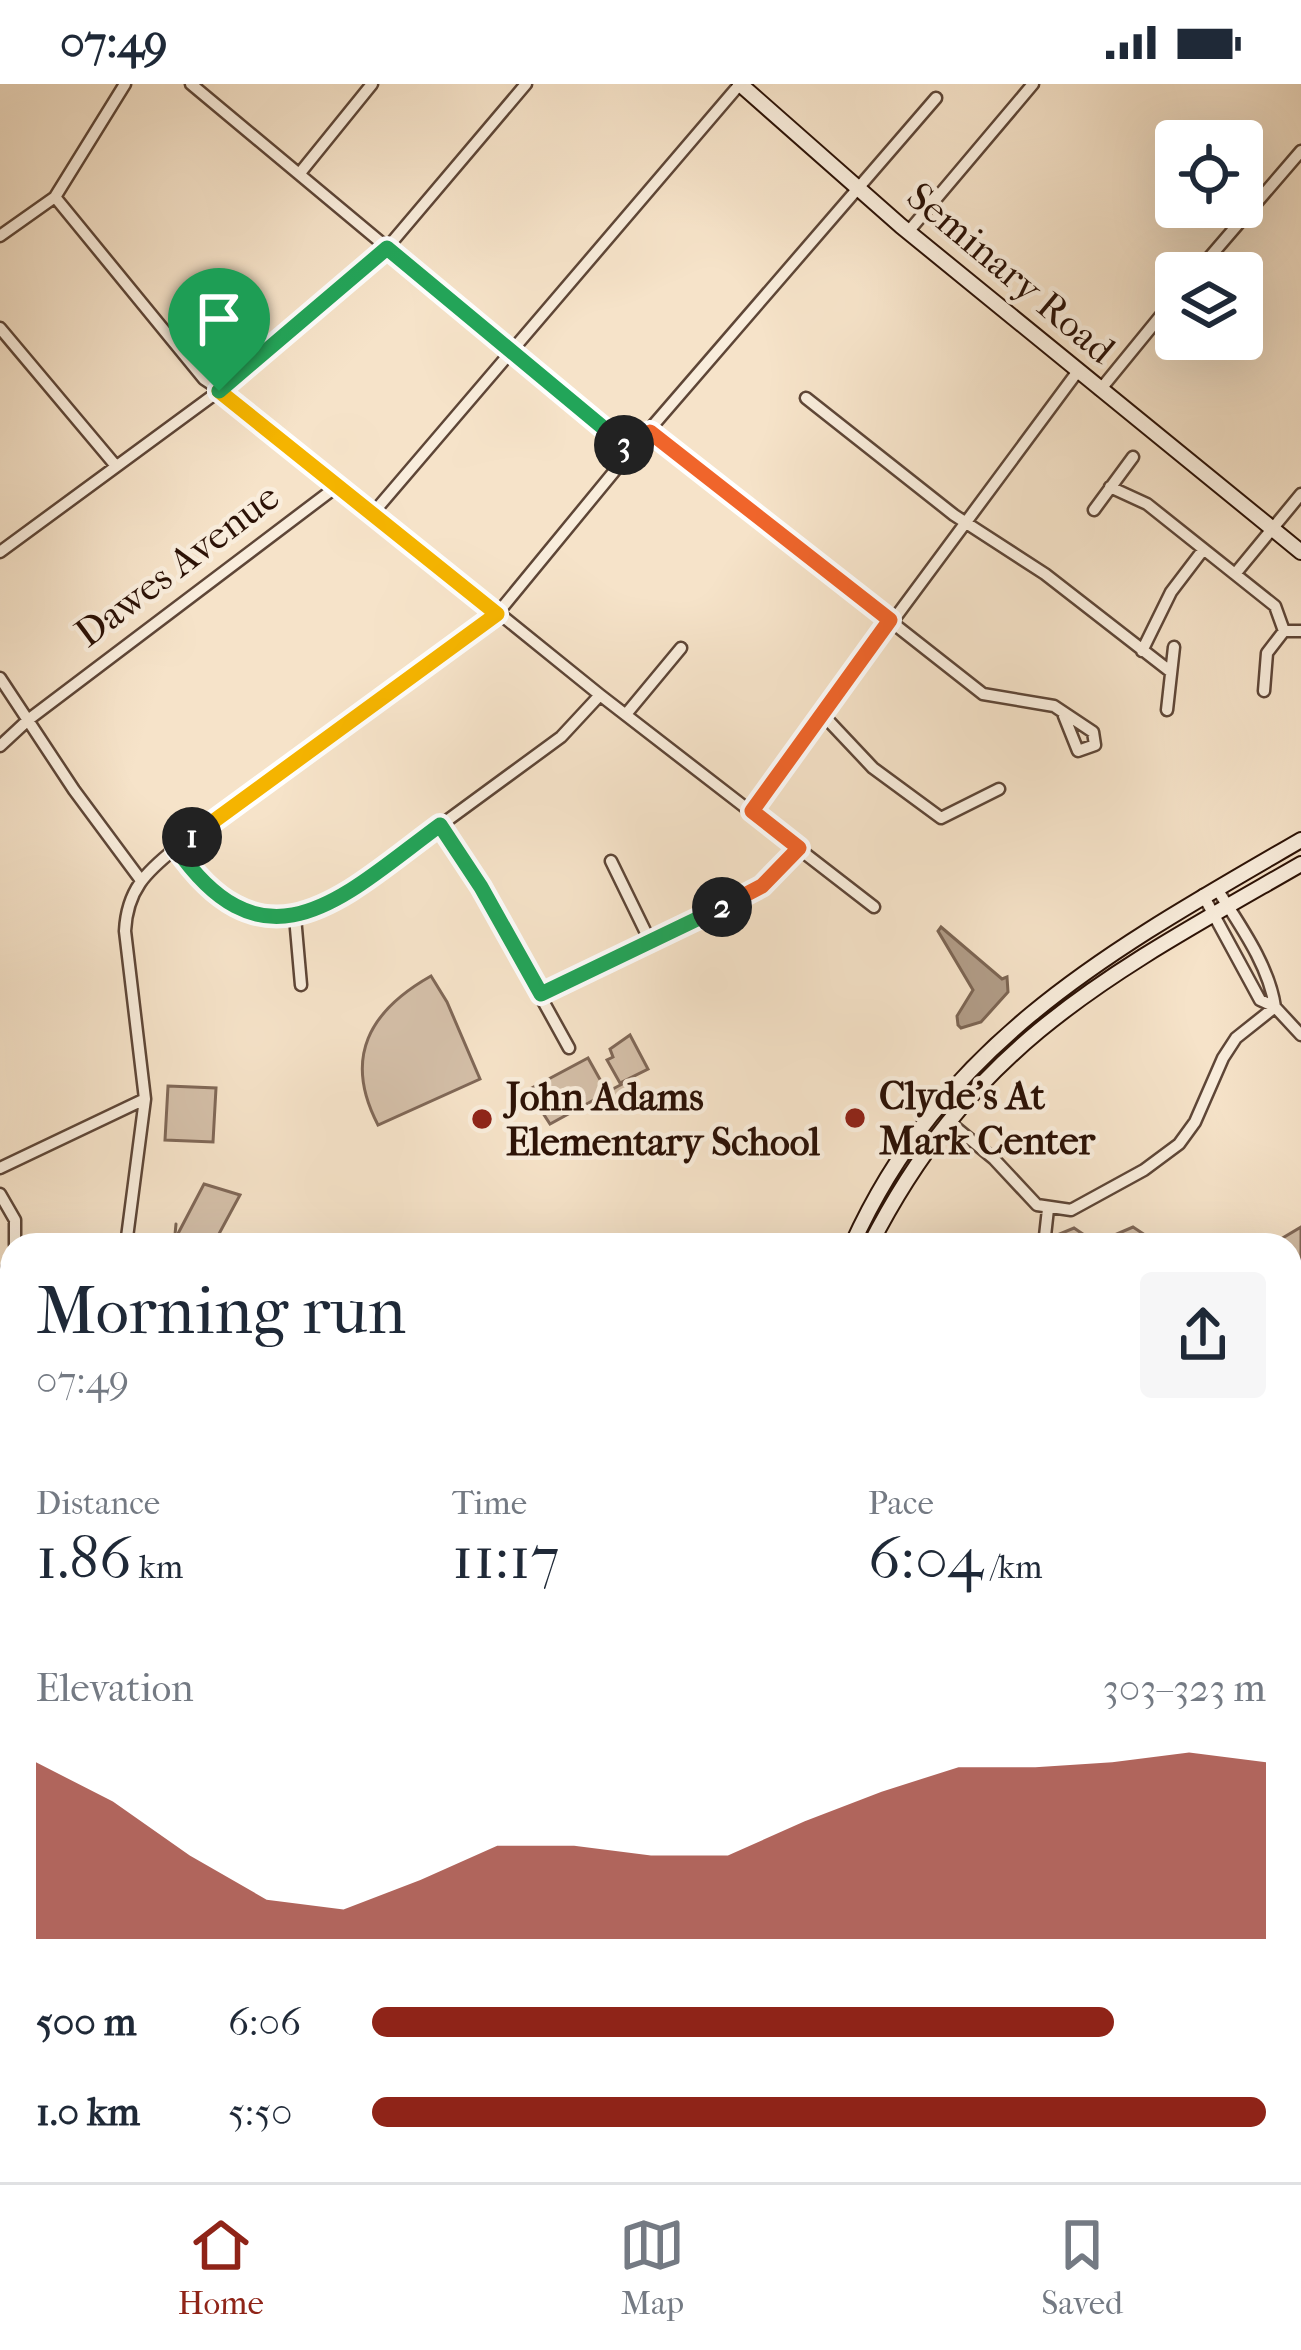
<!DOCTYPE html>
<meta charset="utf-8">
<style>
body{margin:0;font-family:"IM FELL French Canon",serif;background:#f6f6f7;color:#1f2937;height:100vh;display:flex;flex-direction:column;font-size:45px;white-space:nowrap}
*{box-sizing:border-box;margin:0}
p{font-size:39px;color:#747a83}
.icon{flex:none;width:66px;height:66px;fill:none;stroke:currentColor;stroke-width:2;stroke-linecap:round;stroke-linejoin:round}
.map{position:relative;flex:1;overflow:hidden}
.drawer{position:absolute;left:0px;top:1149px;width:1302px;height:951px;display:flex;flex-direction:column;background:#fff;border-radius:36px 36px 0 0;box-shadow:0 12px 48px #0002}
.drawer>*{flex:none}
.tools{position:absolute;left:1155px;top:36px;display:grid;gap:24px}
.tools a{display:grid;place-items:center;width:108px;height:108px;border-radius:12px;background:#fff;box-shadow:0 12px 48px #0002;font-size:60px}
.pin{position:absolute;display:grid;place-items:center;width:102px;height:102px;color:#fff;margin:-123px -51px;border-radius:50% 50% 50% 0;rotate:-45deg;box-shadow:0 0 12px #0007}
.pin .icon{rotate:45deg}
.km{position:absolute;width:60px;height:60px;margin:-30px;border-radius:50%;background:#222;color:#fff;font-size:33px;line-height:60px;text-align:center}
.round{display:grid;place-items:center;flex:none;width:126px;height:126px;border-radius:12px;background:#f6f6f7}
.overview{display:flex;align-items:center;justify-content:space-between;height:204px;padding:0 36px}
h1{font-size:66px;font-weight:600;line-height:90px}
.stats{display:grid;grid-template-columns:repeat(3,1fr);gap:18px;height:204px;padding:12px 36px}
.stats div{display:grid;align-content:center}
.stats b{font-size:60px;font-weight:600}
.stats small{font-size:33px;font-weight:400}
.stats p{font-size:33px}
.chart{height:336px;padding:24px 36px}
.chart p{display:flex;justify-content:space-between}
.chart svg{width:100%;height:216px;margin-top:12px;fill:#8f2418;opacity:.7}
ul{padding:0 36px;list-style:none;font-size:39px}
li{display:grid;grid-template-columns:192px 144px 1fr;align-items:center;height:90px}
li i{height:30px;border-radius:15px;background:#8f2418}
.status{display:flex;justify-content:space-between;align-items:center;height:84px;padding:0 60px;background:#fff;direction:ltr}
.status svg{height:33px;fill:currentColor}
.tab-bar{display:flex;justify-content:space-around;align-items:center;height:168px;border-top:3px solid #e0e1e3;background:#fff;font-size:33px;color:#747a83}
.tab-bar a{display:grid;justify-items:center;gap:6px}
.tab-bar .current{color:#8f2418}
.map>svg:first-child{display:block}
</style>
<div class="status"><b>07:49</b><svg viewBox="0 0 49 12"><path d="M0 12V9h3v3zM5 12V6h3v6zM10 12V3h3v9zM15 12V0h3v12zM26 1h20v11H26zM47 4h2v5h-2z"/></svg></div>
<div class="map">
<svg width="1301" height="2098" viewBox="0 0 1301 2098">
<rect width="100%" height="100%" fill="#f6e3c9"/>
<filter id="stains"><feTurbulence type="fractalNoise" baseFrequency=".00167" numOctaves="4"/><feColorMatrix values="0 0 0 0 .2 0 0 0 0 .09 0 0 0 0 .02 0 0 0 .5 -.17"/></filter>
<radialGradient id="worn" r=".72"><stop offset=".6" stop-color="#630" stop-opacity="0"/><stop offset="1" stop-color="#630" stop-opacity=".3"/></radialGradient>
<path fill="#d4bfa8" stroke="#806857" stroke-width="3" d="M431 892 447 918 480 995 378 1041C343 974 369 927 431 892Z
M630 951 648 985 620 999 607 976 613 973 610 965Z
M588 974 607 1008 626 998 628 1016 614 1022 604 1016 603 1011 550 1040 528 1006Z
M168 1002 216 1004 213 1058 165 1056Z
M204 1100 240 1111 213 1161H172Z
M1133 1143 1160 1161H1057V1151L1074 1144 1096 1159Z
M1301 1143V2098H1117L1118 2088H1290V1161H1271Z
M0 1273 12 1276V2088H93L79 2098H0Z"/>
<path fill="#b19c87" stroke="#7c6553" stroke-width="3" d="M941 843 1002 895 1007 893 1008 908 981 938 961 944 958 941 957 932 973 906 938 847Z
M1301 1773V1869L1290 1867V1794Z"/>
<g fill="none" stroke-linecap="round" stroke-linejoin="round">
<path stroke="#7c6553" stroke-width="3" d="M174 1161 176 1140
M0 1482 12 1479
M1145 2098 1152 2088"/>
<g stroke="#5e4637" stroke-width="15">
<path id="street" d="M191 0 631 367
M300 89 372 0
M55 113 204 295 234 315 600 611 874 823
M908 148 1033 0
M0 152 55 113 125 0
M1196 189 1301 67
M0 244 116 382
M1100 306 1176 213
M806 314 954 431 1045 490 1171 588
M650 348 983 610 1054 622 1093 648 1095 661 1078 667 1064 632
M1110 403 1147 420 1275 522 1284 547
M1094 426 1133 373
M374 428 740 0
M0 468 219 307 387 164 526 0
M1235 490 1301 410
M1142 567 1171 508 1203 466
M0 594 74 706 140 795
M1264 607 1267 569 1284 547H1301
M1167 626 1174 563
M627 629 681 564
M824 632 873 684 941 734 999 705
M0 662 28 636 340 400
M752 727 1078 287
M440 741 480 803 569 964
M176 764C222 829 274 853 347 810L561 653 600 611
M611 777 650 857
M1217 805C1239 840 1269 881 1275 923
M1203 811 1260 916 1275 923 1301 951
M295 833 301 901
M540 910 748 811 774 792 799 764
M948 1037 994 1075 1037 1121 1071 1126 1144 1086 1179 1060 1195 1038 1223 974 1236 954 1275 923
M0 1084 145 1015
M0 1110 15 1136V1161
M307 1159 310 1161
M126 1161 145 1015 125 847C127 806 146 788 176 764L497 530 631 367 936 14
M1044 1161 1048 1125
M0 1205 12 1171
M155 2088 165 2098
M874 2088 909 2098
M358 2098 361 2088
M864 2098 866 2088
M973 2098 994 2088"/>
</g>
<g stroke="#2c1206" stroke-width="18">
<path id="secondary" d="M740 0 901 142 1301 468
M852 1161C945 955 1115 864 1301 756
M870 1161C974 957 1112 889 1301 780
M683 2098 690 2088
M702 2098 709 2088"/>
</g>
<use href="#street" stroke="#f9eddc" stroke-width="10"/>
<use href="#secondary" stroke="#f9eddc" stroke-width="14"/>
</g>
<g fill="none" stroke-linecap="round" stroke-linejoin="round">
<g stroke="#fff" stroke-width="24">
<path id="split-1" d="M192 753 497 530 219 307"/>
</g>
<g stroke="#fff" stroke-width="24">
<path id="split-2" d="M192 753 176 764C267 895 346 810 440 741L481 803 541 910 722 823"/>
</g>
<g stroke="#fff" stroke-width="24">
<path id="split-3" d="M624 361 631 367 650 348 890 536 752 727 799 764 762 802 722 823"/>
</g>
<g stroke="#fff" stroke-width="24">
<path id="split-4" d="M219 307 387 164 624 361"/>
</g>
<use href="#split-1" stroke="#f5b400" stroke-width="15"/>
<use href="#split-2" stroke="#22a559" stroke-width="15"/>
<use href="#split-3" stroke="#f0652b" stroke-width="15"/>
<use href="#split-4" stroke="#22a559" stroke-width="15"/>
</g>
<g fill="#8f2418" stroke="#f9eddc" stroke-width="4.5">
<circle cx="855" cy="1034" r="12"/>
<circle cx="482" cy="1035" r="12"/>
</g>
<g text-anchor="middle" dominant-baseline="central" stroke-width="9" stroke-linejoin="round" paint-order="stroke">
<g font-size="39" fill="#2c1206" stroke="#f9eddc">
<text transform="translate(1011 189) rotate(40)">Seminary Road</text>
<text transform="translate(177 481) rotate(-37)">Dawes Avenue</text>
</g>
<g font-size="39" font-weight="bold" fill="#2c1206" stroke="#f9eddc" text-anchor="start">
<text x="879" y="1012">Clyde's At<tspan x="879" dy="45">Mark Center</tspan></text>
<text x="506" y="1013">John Adams<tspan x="506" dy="45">Elementary School</tspan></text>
</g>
</g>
<rect width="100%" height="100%" filter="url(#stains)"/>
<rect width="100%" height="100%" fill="url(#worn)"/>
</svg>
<div class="tools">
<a><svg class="icon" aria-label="locate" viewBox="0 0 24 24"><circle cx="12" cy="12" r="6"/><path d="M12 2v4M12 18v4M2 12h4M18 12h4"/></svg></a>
<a><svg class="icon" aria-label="layers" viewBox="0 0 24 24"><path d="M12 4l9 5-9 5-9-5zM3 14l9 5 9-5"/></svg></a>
</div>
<div class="pin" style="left:219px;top:307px;background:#1e9e55"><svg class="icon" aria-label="arrive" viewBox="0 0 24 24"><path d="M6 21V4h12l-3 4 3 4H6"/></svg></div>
<b class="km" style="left:192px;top:753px">1</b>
<b class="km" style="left:722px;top:823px">2</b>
<b class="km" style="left:624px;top:361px">3</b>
<section class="drawer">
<div class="overview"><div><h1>Morning run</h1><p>07:49</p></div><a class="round"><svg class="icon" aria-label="share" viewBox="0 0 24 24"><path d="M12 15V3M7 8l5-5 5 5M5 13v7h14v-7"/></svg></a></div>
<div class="stats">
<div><p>Distance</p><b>1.86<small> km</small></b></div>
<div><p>Time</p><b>11:17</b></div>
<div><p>Pace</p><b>6:04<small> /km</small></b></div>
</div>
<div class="chart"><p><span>Elevation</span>303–323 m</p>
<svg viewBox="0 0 160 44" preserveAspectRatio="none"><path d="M0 44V8L10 16L20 27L30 36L40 38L50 32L60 25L70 25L80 27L90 27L100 20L110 14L120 9L130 9L140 8L150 6L160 8V44z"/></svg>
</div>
<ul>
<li><b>500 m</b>6:06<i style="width:83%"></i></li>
<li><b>1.0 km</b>5:50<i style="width:100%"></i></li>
</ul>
</section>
</div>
<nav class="tab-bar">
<a class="current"><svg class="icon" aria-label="home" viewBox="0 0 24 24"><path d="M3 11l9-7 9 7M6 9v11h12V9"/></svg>Home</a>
<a><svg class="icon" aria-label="map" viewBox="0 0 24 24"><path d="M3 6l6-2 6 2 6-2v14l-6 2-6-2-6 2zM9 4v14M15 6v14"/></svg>Map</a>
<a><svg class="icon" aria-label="saved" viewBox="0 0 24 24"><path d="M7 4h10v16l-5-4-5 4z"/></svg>Saved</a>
</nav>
